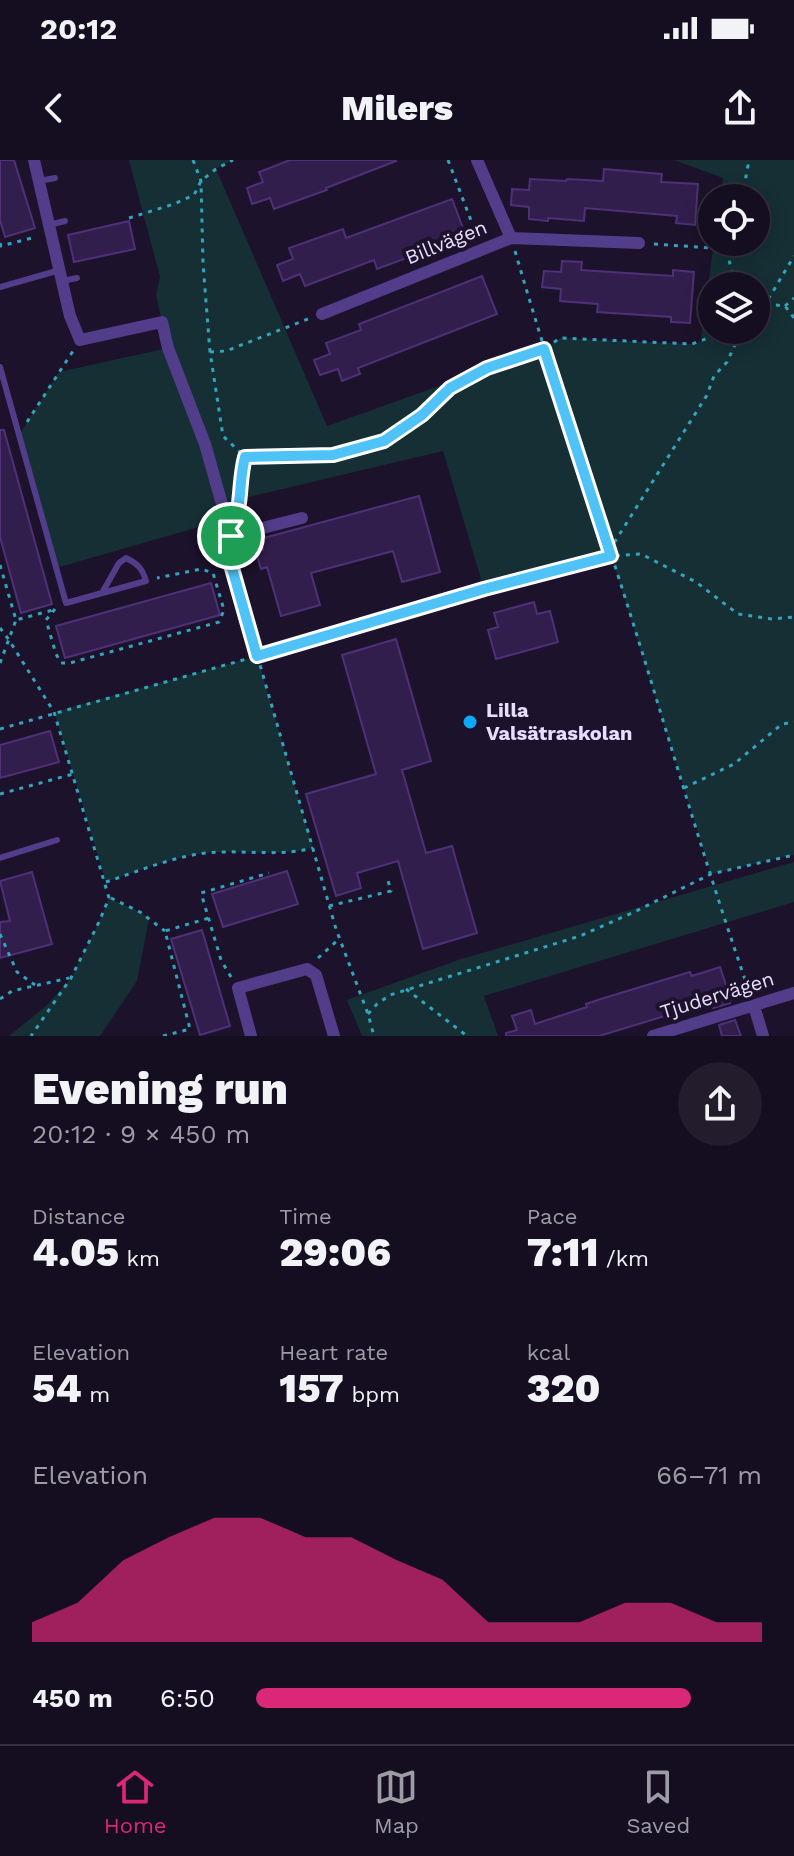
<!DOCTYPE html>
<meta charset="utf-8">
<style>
body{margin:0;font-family:"Work Sans",sans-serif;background:#221c2d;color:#f1f3f6;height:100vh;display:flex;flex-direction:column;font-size:30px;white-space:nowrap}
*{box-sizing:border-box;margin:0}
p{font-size:26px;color:#9d9ca5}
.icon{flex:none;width:44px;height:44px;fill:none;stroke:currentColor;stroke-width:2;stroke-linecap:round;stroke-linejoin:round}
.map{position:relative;height:876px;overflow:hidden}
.drawer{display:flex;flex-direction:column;background:#150e20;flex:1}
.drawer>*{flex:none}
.fabs{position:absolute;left:698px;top:24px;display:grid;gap:16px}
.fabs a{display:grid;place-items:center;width:72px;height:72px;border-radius:50%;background:#150e20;box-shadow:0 4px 20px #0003,0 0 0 2px #342e3e;font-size:40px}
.pin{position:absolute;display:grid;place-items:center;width:68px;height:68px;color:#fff;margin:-34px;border:4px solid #fff;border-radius:50%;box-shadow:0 2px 8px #0007}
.round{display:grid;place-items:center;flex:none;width:84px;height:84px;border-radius:42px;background:#221c2d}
.overview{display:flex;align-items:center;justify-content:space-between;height:136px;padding:0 32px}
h1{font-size:44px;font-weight:800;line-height:60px}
.figures{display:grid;grid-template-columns:repeat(3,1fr);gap:12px;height:136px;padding:8px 32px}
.figures div{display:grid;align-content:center}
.figures b{font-size:40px;font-weight:800}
.figures small{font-size:22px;font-weight:400}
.figures p{font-size:22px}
.chart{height:224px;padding:16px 32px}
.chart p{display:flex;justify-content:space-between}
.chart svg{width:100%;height:144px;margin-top:8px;fill:#db2777;opacity:.7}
ul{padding:0 32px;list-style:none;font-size:26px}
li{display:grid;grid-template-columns:128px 96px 1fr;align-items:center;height:60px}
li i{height:20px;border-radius:10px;background:#db2777}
.status{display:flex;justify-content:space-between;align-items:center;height:56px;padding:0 40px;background:#150e20;direction:ltr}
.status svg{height:22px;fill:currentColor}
header{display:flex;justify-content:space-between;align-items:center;height:104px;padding:0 32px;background:#150e20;font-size:36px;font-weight:800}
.tab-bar{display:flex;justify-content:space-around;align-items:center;height:112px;border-top:2px solid #342e3e;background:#150e20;font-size:22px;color:#9d9ca5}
.tab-bar a{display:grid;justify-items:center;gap:4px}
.tab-bar .on{color:#db2777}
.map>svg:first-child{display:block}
</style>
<div class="status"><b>20:12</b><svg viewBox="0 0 49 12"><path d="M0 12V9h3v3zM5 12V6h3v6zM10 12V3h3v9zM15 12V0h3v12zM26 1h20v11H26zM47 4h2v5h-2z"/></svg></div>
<header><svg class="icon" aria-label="back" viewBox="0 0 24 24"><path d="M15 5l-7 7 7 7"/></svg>Milers<svg class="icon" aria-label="share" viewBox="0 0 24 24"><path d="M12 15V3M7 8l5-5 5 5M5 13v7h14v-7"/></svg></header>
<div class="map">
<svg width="794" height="876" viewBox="0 0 794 876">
<rect width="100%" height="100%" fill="#1c122b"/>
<path fill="#152f35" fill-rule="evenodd" d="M129 0H233L216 9 327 266 543 189 560 178 692 184 706 179 701 177 714 82H756V38H720L723 18 674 0H794V695L711 714 611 396 484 429 443 291 223 343 227 359 56 408 19 275 59 212 168 188 156 135 160 117ZM712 126H756V170H712Z
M257 496 313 688C282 696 252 691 220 692 181 693 142 710 106 722L54 552Z
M794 702V742L484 836 498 876H362L347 840 458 800Z
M109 738 140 752 149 759 137 821 100 876H9L47 845 71 818 99 762Z"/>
<path fill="#321e4c" stroke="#4f3078" stroke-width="2" d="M0 0H14L35 68 5 77 0 60Z
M290 0H395L396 1 326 28 327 30 274 49 270 38 252 44 247 28 263 22 259 12Z
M604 9 662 14 661 22 698 24 695 65 676 63 677 56 585 48 584 61 548 58V61L529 59V47L511 45 512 29 529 30 530 19 566 21 567 19 603 21Z
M452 39 466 76 377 109 374 100 305 126 300 114 283 121 277 105 293 99 289 88 343 69 346 78Z
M129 61 135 89 74 102 68 75Z
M562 101 582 102 581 110 673 116V110L694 112 690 163 671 162V157L597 152 598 144 560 141 561 129 542 127 544 111 561 112Z
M482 116 497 154 358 208 360 214 342 221 338 209 320 215 314 200 330 194 326 183 361 170 359 164Z
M0 270H4L52 444 21 453 0 377Z
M419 336 440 412 402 422 393 391 311 413 320 445 281 456 267 407 261 409 256 392 263 390 260 379Z
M211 423 220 455 65 498 56 466Z
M534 442 537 454 550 451 558 482 496 499 488 470 498 467 494 453Z
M396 479 431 601 402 610 426 693 452 686 477 773 423 789 398 701 357 713 361 728 336 736 306 634 376 614 342 495Z
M50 571 59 602 0 618V585Z
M287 711 298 744 223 767 212 734Z
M32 712 52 784 0 798V762L10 761 0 721Z
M202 770 230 866 200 875 171 779Z
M720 807 731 840H729L730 843 713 848 711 842 599 876H506V873L517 870 512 856 531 850 535 864 587 847 586 844 604 838 690 812 692 816Z
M735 860 741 876H722L719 865Z"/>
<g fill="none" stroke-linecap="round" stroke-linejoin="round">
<path stroke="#33a4bc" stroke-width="3" stroke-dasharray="4 6" stroke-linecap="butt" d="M193 0 201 21 203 104 210 192 223 276 245 297 241 312 238 348
M448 0 478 79
M742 38 749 0
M129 58 174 44 194 35 201 21 216 9 233 0
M730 82 726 89 736 126
M0 83 1 86 36 77
M654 84 726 89
M515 91C545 194 578 295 612 397 659 541 699 688 749 831
M756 143 785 146 794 158
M785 146 794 138
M756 155 766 143 794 96
M210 192 226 191 308 159
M27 262 73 191
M245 297 333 295 384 281 422 255 450 228 487 208 544 189 560 178 692 184 708 178 719 170
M227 390 336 769 368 854 374 876
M609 391 707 235 714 216 727 202 738 178 744 170
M0 405 16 460 53 450
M55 449 46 460 56 494 61 503H70L219 462 224 450 213 413 201 409 157 418
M0 468 9 480 54 552 109 738 99 762 71 818 31 876
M0 503 16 460
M0 569 257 496 484 429 611 396 641 394 696 422 738 454 772 459 794 457
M684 628 734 604 782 564 794 562
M0 634 73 614
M106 722C142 710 181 693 220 692 252 691 282 696 313 688
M111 738 140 752 165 771
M329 746 391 731 387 717
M0 774 17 812 35 825
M318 798 339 779
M231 817 221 800 201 733 269 713
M406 829 467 876
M0 839 12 831 69 818
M368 854 377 844 390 835 580 776 632 753 711 714 794 695
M163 876 190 869 165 771 209 758"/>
<path stroke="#523d8a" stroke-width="6" d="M39 21 55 18
M49 65 65 61
M62 121 77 118
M0 127 60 110
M0 207 66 443 146 421C142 408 138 404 126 398L119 403 102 433
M0 698 57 680"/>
<path stroke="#523d8a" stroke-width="12" d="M34 0 70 156 80 180 162 162 168 188 205 284 231 376 302 358
M477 0 511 78
M322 154 511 78 639 83
M754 846 763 876
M251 876 238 828 307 809 316 815 334 876
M653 876 794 833"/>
</g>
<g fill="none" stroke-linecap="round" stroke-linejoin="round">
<g stroke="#fff" stroke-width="16">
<path id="route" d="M544 189 611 396 484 429 257 496 226 387C232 373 237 358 239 343 241 327 241 312 245 297L333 295 384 281 422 255 450 228 487 208Z"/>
</g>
<use href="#route" stroke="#4fc3f7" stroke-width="10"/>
</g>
<circle fill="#0babfc" stroke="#1c122b" stroke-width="3" cx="470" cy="562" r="8"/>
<g text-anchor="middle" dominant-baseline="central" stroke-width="8" stroke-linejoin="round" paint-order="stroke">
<g font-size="20" fill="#e8ddff" stroke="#1c122b">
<text transform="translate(446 82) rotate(-22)">Billvägen</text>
<text transform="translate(717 835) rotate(-17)">Tjudervägen</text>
</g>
<g font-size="20" font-weight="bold" fill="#e8ddff" stroke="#1c122b" text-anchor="start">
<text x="486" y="550">Lilla<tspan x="486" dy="23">Valsätraskolan</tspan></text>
</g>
</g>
</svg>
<div class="fabs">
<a><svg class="icon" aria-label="locate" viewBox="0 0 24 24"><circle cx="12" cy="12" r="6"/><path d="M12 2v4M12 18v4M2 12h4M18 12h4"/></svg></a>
<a><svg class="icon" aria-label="layers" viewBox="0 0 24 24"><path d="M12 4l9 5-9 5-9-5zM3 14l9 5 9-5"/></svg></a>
</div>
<div class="pin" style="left:231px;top:376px;background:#1e9e55"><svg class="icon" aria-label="arrive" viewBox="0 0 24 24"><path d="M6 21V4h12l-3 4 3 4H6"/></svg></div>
</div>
<section class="drawer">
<div class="overview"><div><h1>Evening run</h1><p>20:12 · 9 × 450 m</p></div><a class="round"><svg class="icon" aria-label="share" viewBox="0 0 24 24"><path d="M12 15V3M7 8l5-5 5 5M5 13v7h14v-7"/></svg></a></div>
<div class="figures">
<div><p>Distance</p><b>4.05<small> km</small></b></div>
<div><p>Time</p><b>29:06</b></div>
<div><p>Pace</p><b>7:11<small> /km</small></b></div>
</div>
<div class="figures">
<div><p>Elevation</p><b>54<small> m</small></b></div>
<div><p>Heart rate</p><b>157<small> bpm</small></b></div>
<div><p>kcal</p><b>320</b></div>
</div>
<div class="chart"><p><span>Elevation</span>66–71 m</p>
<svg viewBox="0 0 160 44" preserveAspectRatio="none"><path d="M0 44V38L10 32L20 19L30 12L40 6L50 6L60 12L70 12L80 19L90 25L100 38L110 38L120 38L130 32L140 32L150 38L160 38V44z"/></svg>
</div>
<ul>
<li><b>450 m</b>6:50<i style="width:86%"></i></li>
</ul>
</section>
<nav class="tab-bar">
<a class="on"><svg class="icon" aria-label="home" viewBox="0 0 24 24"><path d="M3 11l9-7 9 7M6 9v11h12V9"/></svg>Home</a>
<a><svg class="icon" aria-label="map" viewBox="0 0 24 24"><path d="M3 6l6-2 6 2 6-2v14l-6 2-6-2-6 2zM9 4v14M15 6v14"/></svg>Map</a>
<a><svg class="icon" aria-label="saved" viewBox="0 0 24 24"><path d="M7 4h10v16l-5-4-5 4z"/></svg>Saved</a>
</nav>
